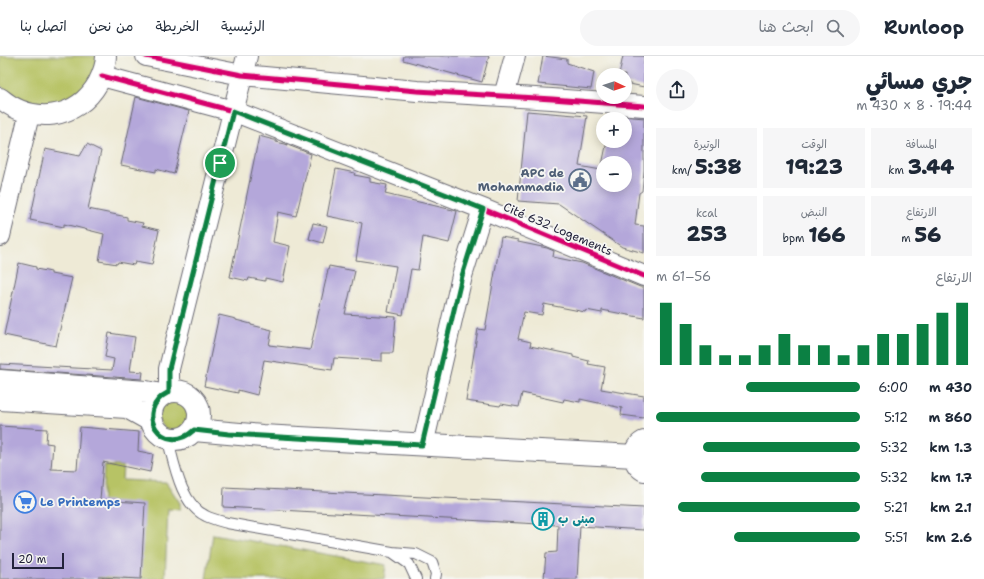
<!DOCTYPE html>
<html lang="ar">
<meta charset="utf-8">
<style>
body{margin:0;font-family:"Shantell Sans","Playpen Sans Arabic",sans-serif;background:#f6f6f7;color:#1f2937;direction:rtl;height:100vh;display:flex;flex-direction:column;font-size:15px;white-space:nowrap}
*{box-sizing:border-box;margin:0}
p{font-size:13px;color:#747a83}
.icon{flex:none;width:22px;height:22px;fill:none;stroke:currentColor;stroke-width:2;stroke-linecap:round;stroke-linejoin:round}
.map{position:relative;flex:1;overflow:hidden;direction:ltr}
.panel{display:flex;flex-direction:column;background:#fff;width:340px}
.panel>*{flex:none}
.needle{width:26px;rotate:94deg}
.buttons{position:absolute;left:596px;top:12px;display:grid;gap:8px}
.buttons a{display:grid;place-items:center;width:36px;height:36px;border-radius:50%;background:#fff;box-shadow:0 2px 10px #0003;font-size:20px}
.scale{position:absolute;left:12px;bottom:10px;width:52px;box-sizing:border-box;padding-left:4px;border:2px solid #22223b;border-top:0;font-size:11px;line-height:14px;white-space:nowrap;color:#22223b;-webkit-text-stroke:3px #f6f6f2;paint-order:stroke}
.pin{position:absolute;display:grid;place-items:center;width:34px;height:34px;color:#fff;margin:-17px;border:2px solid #fff;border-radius:50%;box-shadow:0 1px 4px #0007}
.round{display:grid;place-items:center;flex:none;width:42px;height:42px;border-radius:21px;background:#f6f6f7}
.head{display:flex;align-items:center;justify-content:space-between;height:68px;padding:0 12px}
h1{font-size:22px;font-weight:800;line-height:30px}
.metrics{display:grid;grid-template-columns:repeat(3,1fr);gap:6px;height:68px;padding:4px 12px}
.metrics div{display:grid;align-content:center;border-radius:0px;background:#f6f6f7;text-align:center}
.metrics b{font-size:20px;font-weight:800}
.metrics small{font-size:11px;font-weight:400}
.metrics p{font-size:11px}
.chart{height:112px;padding:8px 12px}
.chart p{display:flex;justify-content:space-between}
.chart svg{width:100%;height:72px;margin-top:4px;stroke:#0b8043;stroke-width:6}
ul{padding:0 12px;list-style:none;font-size:13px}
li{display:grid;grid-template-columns:64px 48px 1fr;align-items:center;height:30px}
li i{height:10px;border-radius:5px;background:#0b8043}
header{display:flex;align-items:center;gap:24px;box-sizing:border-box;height:56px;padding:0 20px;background:#fff;border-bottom:1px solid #e0e1e3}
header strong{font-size:19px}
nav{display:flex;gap:22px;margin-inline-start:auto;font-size:14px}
.search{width:280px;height:36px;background:#f6f6f7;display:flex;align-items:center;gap:10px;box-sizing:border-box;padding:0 14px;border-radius:22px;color:#747a83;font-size:15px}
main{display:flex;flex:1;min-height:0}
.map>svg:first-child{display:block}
</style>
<header>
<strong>Runloop</strong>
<div class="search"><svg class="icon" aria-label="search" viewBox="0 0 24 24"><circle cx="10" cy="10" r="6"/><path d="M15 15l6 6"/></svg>ابحث هنا</div>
<nav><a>الرئيسية</a><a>الخريطة</a><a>من نحن</a><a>اتصل بنا</a></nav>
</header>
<main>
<section class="panel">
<div class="head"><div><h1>جري مسائي</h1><p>19:44 · 8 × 430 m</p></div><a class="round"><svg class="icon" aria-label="share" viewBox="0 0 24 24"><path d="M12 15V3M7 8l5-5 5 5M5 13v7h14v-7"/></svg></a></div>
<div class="metrics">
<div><p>المسافة</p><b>3.44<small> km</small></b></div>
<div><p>الوقت</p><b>19:23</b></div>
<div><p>الوتيرة</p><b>5:38<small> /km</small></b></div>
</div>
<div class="metrics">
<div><p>الارتفاع</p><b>56<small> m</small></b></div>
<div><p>النبض</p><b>166<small> bpm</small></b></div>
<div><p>kcal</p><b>253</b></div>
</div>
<div class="chart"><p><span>الارتفاع</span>56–61 m</p>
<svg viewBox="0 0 160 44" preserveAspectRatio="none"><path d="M5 44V6M15 44V19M25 44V32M35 44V38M45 44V38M55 44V32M65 44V25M75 44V32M85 44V32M95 44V38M105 44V32M115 44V25M125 44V25M135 44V19M145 44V12M155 44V6"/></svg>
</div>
<ul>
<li><b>430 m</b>6:00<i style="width:56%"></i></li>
<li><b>860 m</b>5:12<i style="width:100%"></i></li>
<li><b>1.3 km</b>5:32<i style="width:77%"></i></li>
<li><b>1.7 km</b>5:32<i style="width:78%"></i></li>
<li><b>2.1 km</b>5:21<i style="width:89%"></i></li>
<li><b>2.6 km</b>5:51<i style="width:62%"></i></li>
</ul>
</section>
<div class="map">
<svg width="644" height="523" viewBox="0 0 644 523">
<rect width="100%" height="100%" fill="#f6f6f2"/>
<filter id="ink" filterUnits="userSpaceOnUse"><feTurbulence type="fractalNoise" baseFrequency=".025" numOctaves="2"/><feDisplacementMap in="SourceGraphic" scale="8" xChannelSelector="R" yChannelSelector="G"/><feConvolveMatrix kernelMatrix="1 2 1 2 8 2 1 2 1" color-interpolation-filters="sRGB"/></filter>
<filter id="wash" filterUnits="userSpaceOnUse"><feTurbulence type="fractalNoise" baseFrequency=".012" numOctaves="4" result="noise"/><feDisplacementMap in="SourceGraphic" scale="16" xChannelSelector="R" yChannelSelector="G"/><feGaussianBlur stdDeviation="0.9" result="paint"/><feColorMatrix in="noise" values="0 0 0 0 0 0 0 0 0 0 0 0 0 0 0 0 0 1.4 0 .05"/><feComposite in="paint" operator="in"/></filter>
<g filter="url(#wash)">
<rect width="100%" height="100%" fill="#eeead6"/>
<path fill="#b7c365" stroke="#6c7250" d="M0 0H98C96 8 94 20 90 27 77 47 49 56 27 49 16 45 8 37 0 29Z
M158 359a17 17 0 1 1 34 0a17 17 0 1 1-34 0Z
M104 410H123L122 424 166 426 180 447V454L168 453 165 523H99Z
M213 478 386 509 384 523H206Z"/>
<g id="blocks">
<path fill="#b4a7da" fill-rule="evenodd" d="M404 0H489L482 26 403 4Z
M543 0 567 3V7L594 16 591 33 538 28Z
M623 0H644V31L625 27V19H619Z
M136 41 189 55 174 118 156 113V116L121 109Z
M527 55 587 60 579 110 601 114 607 85H625V63H611L612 59 644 62V114L642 135 639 137 635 169 644 170V197L622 191 559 148 518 145ZM603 107H625V129H603Z
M259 80 274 84H276V86L285 88 311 98 296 160 278 156 273 186 290 190 283 226 265 222V225L249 222 248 225 230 221Z
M87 88 101 95 88 153 127 161V164L143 167 142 170 159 174 152 209 135 206 134 209 118 206 117 208 99 205 104 178 64 168V171L30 164 45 93 80 100Z
M336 113 355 117 354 119 370 122V126L387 129 385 138 457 155 449 187 423 181 418 214 411 213 403 259 388 256 396 210 356 204 362 167 327 160Z
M313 167 327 170 323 187 309 183Z
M501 181 518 184V186L547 192 554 195 553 201 582 207 640 231H644V262L602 254V257L586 254 585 256 544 248 542 259 524 256 518 283 531 286 530 290 573 299V301L589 305 588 308 605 311 601 333 644 340V362L621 359 622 352 580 343V346L564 343 563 346 522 337 519 351 501 348 500 350 466 345 478 273 485 274Z
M19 207 36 211V213L51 216V218L72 222 56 290 4 279Z
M329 210 355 215 345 258 396 261 393 297H382V305L334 302 332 314 264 304 257 339 238 334V337L204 330 219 259 236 263V264L251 268V269L272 274 269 289 310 294Z
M109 277 135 281 130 315 143 316 142 323 0 313V308L112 314 114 303 105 301Z
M0 370 47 373 46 387 53 388 51 413 77 414 80 371 139 376 138 395 153 398 150 416 103 406 100 444 145 447 141 523 98 521V523H0Z
M224 431 644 452V474L580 470 577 523H544L546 497 557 496 558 469 223 451Z"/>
</g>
</g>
<g filter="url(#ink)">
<use href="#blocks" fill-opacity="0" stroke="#696871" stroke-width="1"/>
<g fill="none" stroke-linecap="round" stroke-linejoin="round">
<g stroke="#696871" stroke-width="12">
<path id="service" d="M167 381C174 406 180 448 206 460 212 463 220 465 227 467L392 496 409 508 416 523
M392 496 416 498 432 506 436 518 435 523"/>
</g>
<g stroke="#696871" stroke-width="22">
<path id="minor" d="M146 0 242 19 417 35 552 43 644 50
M102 20 233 55 483 153 644 220
M504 40 515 0
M0 42C32 69 77 64 98 27 102 19 106 9 106 0
M0 180 29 59
M169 336V313L247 0
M423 389 462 220 483 153"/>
</g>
<g stroke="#696871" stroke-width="24">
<path id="tertiary" d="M0 325 146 336 161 339
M151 359a24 24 0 1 1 48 0a24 24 0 1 1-48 0Z
M0 343 127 351 152 365
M194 374 262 380 635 400
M644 386C632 393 633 407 644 414"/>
</g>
<use href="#service" stroke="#fff" stroke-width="10"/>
<use href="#minor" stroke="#fff" stroke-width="20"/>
<use href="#tertiary" stroke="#fff" stroke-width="22"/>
<g stroke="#f6f6f2" stroke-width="8">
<path id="cycleway" d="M146 0 242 19 417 35 552 43 644 50
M102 20 233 55 483 153 644 220"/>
</g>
<use href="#cycleway" stroke="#d6006c" stroke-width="5"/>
</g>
</g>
<g fill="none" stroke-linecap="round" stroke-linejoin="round" filter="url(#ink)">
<g stroke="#fff" stroke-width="8">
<path id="route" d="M233 55 483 153 462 220 422 389 229 378 194 374C164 402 131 355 169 336V313Z"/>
</g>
<use href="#route" stroke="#0b8043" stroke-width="5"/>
</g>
<defs>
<g id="civic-ring" transform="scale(1.15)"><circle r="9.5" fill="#f6f6f2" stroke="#5c6f8a" stroke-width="1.5"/><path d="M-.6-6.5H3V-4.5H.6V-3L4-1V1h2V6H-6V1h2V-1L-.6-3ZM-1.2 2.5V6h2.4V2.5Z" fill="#5c6f8a"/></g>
<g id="supermarket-ring" transform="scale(1.15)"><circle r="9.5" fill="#f6f6f2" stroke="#3f7fe0" stroke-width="1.5"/><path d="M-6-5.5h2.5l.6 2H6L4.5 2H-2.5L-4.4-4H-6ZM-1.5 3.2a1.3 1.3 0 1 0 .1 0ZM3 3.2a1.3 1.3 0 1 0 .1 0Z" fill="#3f7fe0"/></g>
<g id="building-ring" transform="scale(1.15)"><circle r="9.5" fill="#f6f6f2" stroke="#0f9aa8" stroke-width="1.5"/><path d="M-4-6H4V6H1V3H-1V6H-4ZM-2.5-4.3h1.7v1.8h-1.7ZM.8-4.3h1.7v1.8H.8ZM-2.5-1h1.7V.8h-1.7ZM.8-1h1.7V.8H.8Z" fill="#0f9aa8"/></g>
</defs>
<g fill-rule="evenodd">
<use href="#civic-ring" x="580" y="124"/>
<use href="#supermarket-ring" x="25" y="446"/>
<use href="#building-ring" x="543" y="463"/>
</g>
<g text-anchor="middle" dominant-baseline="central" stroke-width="3.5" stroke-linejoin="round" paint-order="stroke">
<g font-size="12" font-weight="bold" fill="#4e5e75" stroke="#f6f6f2" text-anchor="end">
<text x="564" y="117">APC de<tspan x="564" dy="14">Mohammadia</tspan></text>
</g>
<g font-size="12" fill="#22223b" stroke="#f6f6f2">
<text transform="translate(558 173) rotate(23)">Cité 632 Logements</text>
</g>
<g font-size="12" font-weight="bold" fill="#366cbe" stroke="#f6f6f2" text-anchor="start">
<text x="40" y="446">Le Printemps</text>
</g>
<g font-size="12" font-weight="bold" fill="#0d838f" stroke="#f6f6f2" text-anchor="start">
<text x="558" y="463">مبنى ب</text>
</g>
</g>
</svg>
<div class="buttons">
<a><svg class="needle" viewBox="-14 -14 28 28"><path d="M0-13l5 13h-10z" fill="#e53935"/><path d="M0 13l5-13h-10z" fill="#747a83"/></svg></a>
<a>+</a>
<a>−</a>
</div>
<div class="scale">20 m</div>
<div class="pin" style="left:220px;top:107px;background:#1e9e55"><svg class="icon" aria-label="arrive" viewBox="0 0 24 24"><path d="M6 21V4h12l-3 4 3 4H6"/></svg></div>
</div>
</main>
